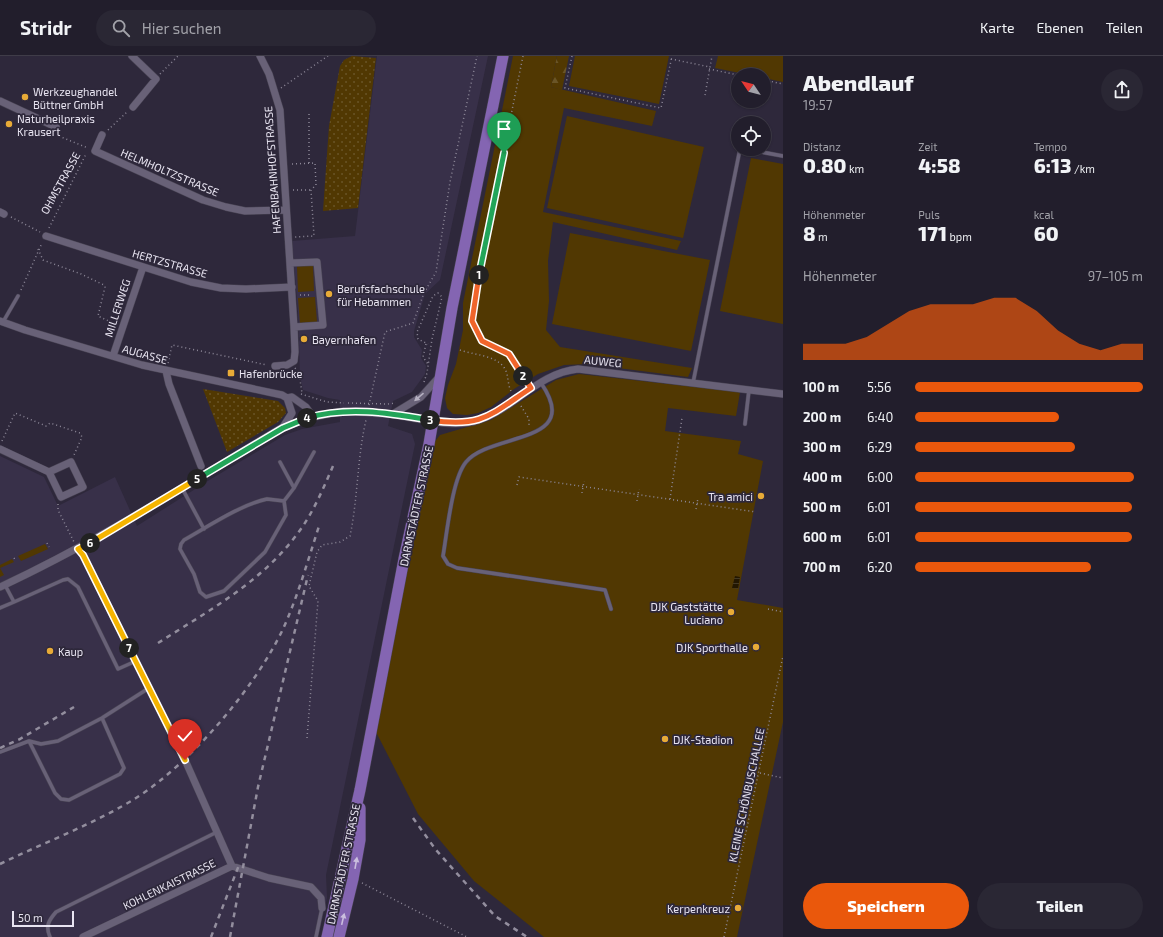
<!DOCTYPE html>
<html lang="de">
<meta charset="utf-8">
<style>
body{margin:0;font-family:"Exo 2",sans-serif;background:#2a2734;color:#f1f3f6;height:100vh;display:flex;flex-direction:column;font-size:15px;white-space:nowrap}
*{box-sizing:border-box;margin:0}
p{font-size:13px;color:#a2a2a9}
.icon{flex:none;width:22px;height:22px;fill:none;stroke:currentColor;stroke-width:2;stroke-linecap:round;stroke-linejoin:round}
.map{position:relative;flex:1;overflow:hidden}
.panel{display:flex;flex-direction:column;background:#221e2c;width:380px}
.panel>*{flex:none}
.needle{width:26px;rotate:305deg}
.buttons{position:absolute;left:731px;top:12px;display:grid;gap:8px}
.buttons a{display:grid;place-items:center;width:40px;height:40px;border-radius:50%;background:#221e2c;box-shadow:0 1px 3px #0004,0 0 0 1px #3f3c48;font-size:20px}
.scale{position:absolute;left:12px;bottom:10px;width:62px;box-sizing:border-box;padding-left:4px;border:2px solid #e8e4f1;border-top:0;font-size:11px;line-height:14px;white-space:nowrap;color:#e8e4f1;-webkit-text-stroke:3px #2e283b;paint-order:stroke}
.pin{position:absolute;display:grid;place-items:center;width:34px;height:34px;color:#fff;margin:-41px -17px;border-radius:50% 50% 50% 0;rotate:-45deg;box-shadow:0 0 4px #0007}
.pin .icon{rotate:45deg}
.km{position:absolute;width:20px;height:20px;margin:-10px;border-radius:50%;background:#222;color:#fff;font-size:11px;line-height:20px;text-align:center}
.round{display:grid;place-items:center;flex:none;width:42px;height:42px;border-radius:21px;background:#2a2734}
.summary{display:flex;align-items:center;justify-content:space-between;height:68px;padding:0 20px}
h1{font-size:22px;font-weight:800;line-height:30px}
.stats{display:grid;grid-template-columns:repeat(3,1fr);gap:6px;height:68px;padding:4px 20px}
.stats div{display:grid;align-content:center}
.stats b{font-size:20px;font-weight:800}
.stats small{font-size:11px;font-weight:400}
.stats p{font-size:11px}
.chart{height:112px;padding:8px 20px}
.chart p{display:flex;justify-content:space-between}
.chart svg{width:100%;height:72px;margin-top:4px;fill:#ea580c;opacity:.7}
.cta{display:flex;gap:8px;margin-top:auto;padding:8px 20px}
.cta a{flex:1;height:46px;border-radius:24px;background:#ea580c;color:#fff;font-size:16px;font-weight:800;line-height:46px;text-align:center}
.cta a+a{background:#2a2734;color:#f1f3f6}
ul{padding:0 20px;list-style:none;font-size:13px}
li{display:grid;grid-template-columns:64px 48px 1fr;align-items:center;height:30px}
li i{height:10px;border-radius:5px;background:#ea580c}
header{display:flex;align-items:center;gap:24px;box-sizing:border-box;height:56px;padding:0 20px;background:#221e2c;border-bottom:1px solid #3f3c48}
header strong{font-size:19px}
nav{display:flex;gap:22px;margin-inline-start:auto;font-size:14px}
.search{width:280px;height:36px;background:#2a2734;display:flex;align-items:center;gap:10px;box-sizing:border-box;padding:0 14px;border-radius:22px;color:#a2a2a9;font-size:15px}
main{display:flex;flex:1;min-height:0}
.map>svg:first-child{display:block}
</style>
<header>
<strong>Stridr</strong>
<div class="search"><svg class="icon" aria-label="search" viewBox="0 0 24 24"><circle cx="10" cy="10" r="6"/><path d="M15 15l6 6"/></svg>Hier suchen</div>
<nav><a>Karte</a><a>Ebenen</a><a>Teilen</a></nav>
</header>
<main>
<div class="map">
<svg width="783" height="881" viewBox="0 0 783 881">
<defs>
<pattern id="forest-firs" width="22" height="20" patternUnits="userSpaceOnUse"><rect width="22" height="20" fill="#513802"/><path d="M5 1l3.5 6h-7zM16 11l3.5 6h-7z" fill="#6a5527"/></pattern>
<pattern id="garden-dots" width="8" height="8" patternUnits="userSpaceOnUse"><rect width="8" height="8" fill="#513802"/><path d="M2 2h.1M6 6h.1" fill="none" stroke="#6a5527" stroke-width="1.8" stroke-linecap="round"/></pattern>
<pattern id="water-rules" width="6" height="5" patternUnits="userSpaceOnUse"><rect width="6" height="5" fill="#231701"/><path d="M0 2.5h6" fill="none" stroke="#433926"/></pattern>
</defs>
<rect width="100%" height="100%" fill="#2e283b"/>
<path fill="#383049" d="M377 0H488L440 224 425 238 414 275V281L422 294 421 302 426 310 425 318 412 336 393 345 388 370 412 378 415 388 326 819 327 842 318 881H0V400L44 421 58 450 115 421 137 470 211 423 285 379 302 373 340 366V344L328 342 303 334 300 320 298 256 292 185 355 180Z"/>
<path fill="#513802" d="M513 0H557L551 31 656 55 652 70 564 52 543 156 681 185 677 194 553 166 548 205 549 245 546 274 560 291 692 312 688 321 587 308 564 309 538 318 514 333 491 351 478 357 467 359 453 358 447 352 445 342 448 329 456 308 463 274V247Z
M575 0H669L659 48 569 30Z
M718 0H783V26L764 22V19H750L715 12Z
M567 60 704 91 683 182 547 152Z
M751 102 783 108V268L720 255Z
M570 177 710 204 691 295 552 268Z
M297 210H313L314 235 298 236Z
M315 241 317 266 300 268 298 242Z
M579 318 740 336 736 360 668 352 665 375 741 385 738 398 763 405 737 544 783 552V666L737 881H544L474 825 418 758 376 676 375 668 433 388 440 379 491 364 556 324Z
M45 488 48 493 21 505 18 500Z
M12 503 14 506 0 512 4 519 0 521V509Z"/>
<path fill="url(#forest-firs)" d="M557 0H569L562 34 551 31Z"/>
<path fill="url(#garden-dots)" d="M352 0 376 2 358 152 323 155 329 70 340 10 344 4Z
M203 333 278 345 285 352 286 357 278 366 227 396Z"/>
<path fill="url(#water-rules)" d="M735 520 740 521 738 533 732 532Z"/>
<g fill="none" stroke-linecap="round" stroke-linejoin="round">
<g stroke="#484353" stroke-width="4.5">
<path id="service" d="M745 93 783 100
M3 266 18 240
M541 327C584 389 491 376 466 406 452 423 447 477 443 500L448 508 457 512 605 534 611 553
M693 327 740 93
M745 368 749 334
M280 406 294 432
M182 432 204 473
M267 443 284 445 286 459 265 496 224 535 206 541 200 536 194 518 180 493 181 488 184 484C209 470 240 449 267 443Z
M284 445 294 432 314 396
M14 546 63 524 68 523 78 531 118 613 136 605
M0 552 14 546 5 529
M29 685 55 737 61 743 69 744 120 718 124 712 102 662
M0 696 29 685 41 688 58 685 102 662 149 632
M50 881C45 870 49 864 56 856L217 776
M316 881 322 852"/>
</g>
<g stroke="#484353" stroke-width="8">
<path id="minor" d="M132 0 156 23 133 51
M260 0 269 18 280 54 294 271 295 296 294 305 287 309 275 310
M0 45 56 71
M102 79 95 95 203 144 226 151 245 155 285 154
M0 156 4 158
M46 180 191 226 221 232 246 233 292 231
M290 207 317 206 323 269 294 271
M0 265 25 274 142 309 282 339 287 342 292 341 306 351 313 361
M113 300 143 211
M166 315 169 328 201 410
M386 358C415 360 450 374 479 364 515 352 538 317 578 313L783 338
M393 358 421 341 440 320
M283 371 292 357 287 342
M0 393 49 416 61 441 83 431 71 406 49 416
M78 493 83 499 185 704 232 810
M0 531C99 485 189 427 283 371L313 361 344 355
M83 881 232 810 269 822 311 831 321 842 322 852"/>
</g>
<g stroke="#484353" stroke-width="12">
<path id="primary" d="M327 881 360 734 404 503 429 388 452 252 503 0
M339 881 353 823 360 784V752"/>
</g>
<path stroke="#8d8898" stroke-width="1.5" stroke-dasharray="1 3" stroke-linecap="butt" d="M523 0 474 242 472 265 482 285 509 298 527 326
M572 0 565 32 661 52 672 0
M671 3 710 11
M709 13 738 19
M160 18 178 0
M764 24 783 28
M281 32 328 0
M705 39 712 0
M309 58V107
M108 74 127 56
M60 79 61 81 88 92
M292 108 315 107 316 129 311 134 314 180 295 181
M293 134H311
M11 161 40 176
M49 172 85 100 88 99
M38 193 43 204 81 218 104 229 105 231 98 260 115 268
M21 234 42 187
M300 239H312
M426 288 423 301 428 308
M460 294C473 299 497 299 505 313 509 320 507 329 512 337
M168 307 172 289 267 309
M295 312 299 317 302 337
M424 326 427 317 432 283 442 241 438 237 433 240 417 276 418 283 428 288
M301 338 327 346 344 347
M388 348 396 347
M369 349 385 276 413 267 424 237 436 216 450 126 477 0
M521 350 529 363V371
M2 385 15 357 46 370 50 367 80 377 82 381 74 399
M517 429 519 421 756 456
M582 437 584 425
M670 443 682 362
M637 445 639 433
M58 448V454L74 486
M696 453 698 442
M47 487 49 491
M14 502 16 505
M768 553 783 556
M307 682 318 545 309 530 317 496 322 489 340 486 350 480C358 442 357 403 366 364
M760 717 783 722
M362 827 467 881
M724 881 783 600"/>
<use href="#service" stroke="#686177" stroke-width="3.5"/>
<use href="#minor" stroke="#686177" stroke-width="7"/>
<use href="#primary" stroke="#8465b2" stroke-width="11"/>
<path stroke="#938e9e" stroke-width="2.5" stroke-dasharray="5 5" stroke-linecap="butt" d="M158 587C208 555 262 526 298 477 313 457 323 433 333 410
M0 692 20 683 74 651
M413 762 436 794 495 860 527 881
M0 808C43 787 96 767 136 742 191 707 255 632 283 573 298 540 308 504 319 470
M211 881 239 809
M230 881 258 731 308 519"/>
<g stroke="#484353" stroke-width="8" stroke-linecap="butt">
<path id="minor-bridge" d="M344 355 386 358"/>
</g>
<path stroke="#8d8898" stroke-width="1.5" stroke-dasharray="1 3" stroke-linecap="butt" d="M348 347 388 348"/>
<use href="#minor-bridge" stroke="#686177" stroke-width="7"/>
</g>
<defs><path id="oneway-solid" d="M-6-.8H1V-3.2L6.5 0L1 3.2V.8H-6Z"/></defs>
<use fill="#b5b0c0" href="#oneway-solid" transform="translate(419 341) rotate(139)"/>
<g fill="#cabede">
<use href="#oneway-solid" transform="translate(356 807) rotate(-80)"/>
<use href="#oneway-solid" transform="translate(343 863) rotate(-77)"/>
</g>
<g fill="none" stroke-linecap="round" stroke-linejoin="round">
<g stroke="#fff" stroke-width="8">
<path id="split-1" d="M479 219 504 97"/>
</g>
<g stroke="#fff" stroke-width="8">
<path id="split-2" d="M479 219 472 265 482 285 509 298 523 320"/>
</g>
<g stroke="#fff" stroke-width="8">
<path id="split-3" d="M430 364C482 372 490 359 531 332L523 320"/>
</g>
<g stroke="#fff" stroke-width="8">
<path id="split-4" d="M307 362C348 350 388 357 430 364"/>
</g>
<g stroke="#fff" stroke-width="8">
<path id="split-5" d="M197 423 283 372 307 362"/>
</g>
<g stroke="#fff" stroke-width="8">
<path id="split-6" d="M90 487 197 423"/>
</g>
<g stroke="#fff" stroke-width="8">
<path id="split-7" d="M90 487 78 493 83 499 129 592"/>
</g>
<g stroke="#fff" stroke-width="8">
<path id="split-8" d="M129 592 185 704"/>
</g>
<use href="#split-1" stroke="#22a559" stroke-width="5"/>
<use href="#split-2" stroke="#f0652b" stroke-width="5"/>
<use href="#split-3" stroke="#f0652b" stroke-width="5"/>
<use href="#split-4" stroke="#22a559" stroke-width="5"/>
<use href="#split-5" stroke="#22a559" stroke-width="5"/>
<use href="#split-6" stroke="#f5b400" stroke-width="5"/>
<use href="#split-7" stroke="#f5b400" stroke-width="5"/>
<use href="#split-8" stroke="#f5b400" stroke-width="5"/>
</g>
<g fill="#e8ab37" stroke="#2e283b" stroke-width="1.5">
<circle cx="25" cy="41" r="4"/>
<circle cx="9" cy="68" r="4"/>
<circle cx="329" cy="238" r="4"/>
<circle cx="304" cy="283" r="4"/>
<rect x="227" y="313" width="8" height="8" rx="2"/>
<circle cx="761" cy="440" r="4"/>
<circle cx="731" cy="556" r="4"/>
<circle cx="756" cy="591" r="4"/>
<circle cx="50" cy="595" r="4"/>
<circle cx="665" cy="683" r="4"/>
<circle cx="738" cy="852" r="4"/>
</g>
<g text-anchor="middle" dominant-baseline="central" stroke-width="3.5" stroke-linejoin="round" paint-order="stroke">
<g font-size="11" fill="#e8e4f1" stroke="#2e283b" text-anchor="start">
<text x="33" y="35">Werkzeughandel<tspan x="33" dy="13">Büttner GmbH</tspan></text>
<text x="17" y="62">Naturheilpraxis<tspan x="17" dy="13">Krausert</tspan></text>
<text x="337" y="232">Berufsfachschule<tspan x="337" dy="13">für Hebammen</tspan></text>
<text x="312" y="283">Bayernhafen</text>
<text x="239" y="317">Hafenbrücke</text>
<text x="753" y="440" text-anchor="end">Tra amici</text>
<text x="723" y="550" text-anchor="end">DJK Gaststätte<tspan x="723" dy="13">Luciano</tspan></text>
<text x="748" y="591" text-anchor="end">DJK Sporthalle</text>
<text x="58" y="595">Kaup</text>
<text x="673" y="683">DJK-Stadion</text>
<text x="730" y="852" text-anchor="end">Kerpenkreuz</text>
</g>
<g font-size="11" fill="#e8e4f1" stroke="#2e283b">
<text transform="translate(272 114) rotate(-94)">HAFENBAHNHOFSTRASSE</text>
<text transform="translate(170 116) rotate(23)">HELMHOLTZSTRASSE</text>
<text transform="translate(60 127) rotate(-61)">OHMSTRASSE</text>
<text transform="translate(170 207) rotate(16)">HERTZSTRASSE</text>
<text transform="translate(117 252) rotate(-72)">MILLERWEG</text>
<text transform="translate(145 298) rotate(15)">AUGASSE</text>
<text transform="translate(603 305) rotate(6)">AUWEG</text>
<text transform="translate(416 450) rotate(-78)">DARMSTÄDTER STRASSE</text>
<text transform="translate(746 739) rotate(-78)">KLEINE SCHÖNBUSCHALLEE</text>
<text transform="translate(343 808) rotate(-78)">DARMSTÄDTER STRASSE</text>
<text transform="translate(169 828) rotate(-26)">KOHLENKAISTRASSE</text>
</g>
</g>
</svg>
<div class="buttons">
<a><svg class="needle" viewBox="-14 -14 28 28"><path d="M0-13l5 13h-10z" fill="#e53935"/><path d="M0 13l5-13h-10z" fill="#a2a2a9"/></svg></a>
<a><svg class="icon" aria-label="locate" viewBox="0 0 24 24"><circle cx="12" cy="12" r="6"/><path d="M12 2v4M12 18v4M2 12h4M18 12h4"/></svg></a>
</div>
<div class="scale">50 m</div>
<div class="pin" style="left:504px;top:97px;background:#1e9e55"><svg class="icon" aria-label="arrive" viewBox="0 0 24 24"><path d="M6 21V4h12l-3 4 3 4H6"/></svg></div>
<div class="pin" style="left:185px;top:704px;background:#d93025"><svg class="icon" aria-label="check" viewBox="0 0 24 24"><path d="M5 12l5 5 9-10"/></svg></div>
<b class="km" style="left:479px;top:219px">1</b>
<b class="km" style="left:523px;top:320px">2</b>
<b class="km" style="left:430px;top:364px">3</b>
<b class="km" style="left:307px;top:362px">4</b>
<b class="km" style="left:197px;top:423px">5</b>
<b class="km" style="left:90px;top:487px">6</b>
<b class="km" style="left:129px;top:592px">7</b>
</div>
<section class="panel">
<div class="summary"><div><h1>Abendlauf</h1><p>19:57</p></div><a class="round"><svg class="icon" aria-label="share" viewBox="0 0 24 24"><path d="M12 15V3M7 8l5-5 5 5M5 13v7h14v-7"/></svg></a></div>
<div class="stats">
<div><p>Distanz</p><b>0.80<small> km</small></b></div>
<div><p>Zeit</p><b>4:58</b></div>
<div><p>Tempo</p><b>6:13<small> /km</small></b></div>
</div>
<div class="stats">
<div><p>Höhenmeter</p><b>8<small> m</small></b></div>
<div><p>Puls</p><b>171<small> bpm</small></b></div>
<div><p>kcal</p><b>60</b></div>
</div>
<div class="chart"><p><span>Höhenmeter</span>97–105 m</p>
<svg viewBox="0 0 160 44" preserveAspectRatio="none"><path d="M0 44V34L10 34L20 34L30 30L40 22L50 14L60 10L70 10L80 10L90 6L100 6L110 14L120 26L130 34L140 38L150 34L160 34V44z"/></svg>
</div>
<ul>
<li><b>100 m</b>5:56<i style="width:100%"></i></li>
<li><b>200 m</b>6:40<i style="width:63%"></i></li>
<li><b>300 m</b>6:29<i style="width:70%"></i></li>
<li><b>400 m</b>6:00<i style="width:96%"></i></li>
<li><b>500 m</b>6:01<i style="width:95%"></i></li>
<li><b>600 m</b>6:01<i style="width:95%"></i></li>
<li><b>700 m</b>6:20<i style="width:77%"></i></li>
</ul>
<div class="cta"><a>Speichern</a><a>Teilen</a></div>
</section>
</main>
